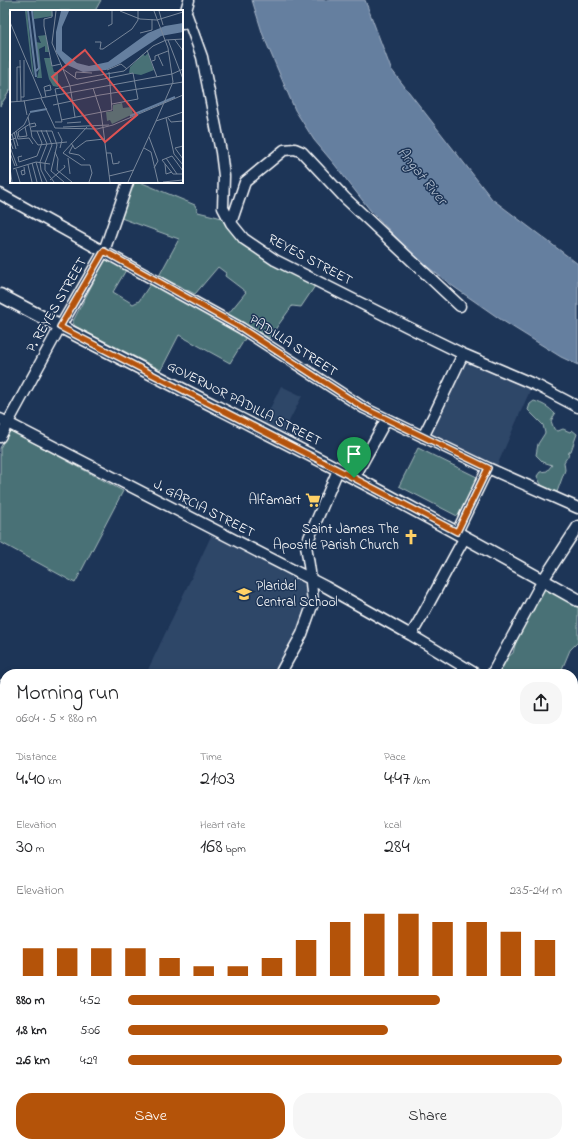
<!DOCTYPE html>
<meta charset="utf-8">
<style>
body{margin:0;font-family:"Indie Flower",sans-serif;background:#f6f6f6;color:#202124;height:100vh;display:flex;flex-direction:column;font-size:15px;white-space:nowrap}
*{box-sizing:border-box;margin:0}
p{font-size:13px;color:#757577}
.icon{flex:none;width:22px;height:22px;fill:none;stroke:currentColor;stroke-width:2;stroke-linecap:round;stroke-linejoin:round}
.map{position:relative;flex:1;overflow:hidden}
.drawer{position:absolute;left:0px;top:669px;width:578px;height:478px;display:flex;flex-direction:column;background:#fff;border-radius:16px 16px 0 0;box-shadow:0 2px 6px #0003}
.drawer>*{flex:none}
.pin{position:absolute;display:grid;place-items:center;width:34px;height:34px;color:#fff;margin:-41px -17px;border-radius:50% 50% 50% 0;rotate:-45deg;box-shadow:0 0 4px #0007}
.pin .icon{rotate:45deg}
.round{display:grid;place-items:center;flex:none;width:42px;height:42px;border-radius:16px;background:#f6f6f6}
.overview{display:flex;align-items:center;justify-content:space-between;height:68px;padding:0 16px}
h1{font-size:22px;font-weight:600;line-height:30px}
.metrics{display:grid;grid-template-columns:repeat(3,1fr);gap:6px;height:68px;padding:4px 16px}
.metrics div{display:grid;align-content:center}
.metrics b{font-size:20px;font-weight:600}
.metrics small{font-size:11px;font-weight:400}
.metrics p{font-size:11px}
.chart{height:112px;padding:8px 16px}
.chart p{display:flex;justify-content:space-between}
.chart svg{width:100%;height:72px;margin-top:4px;stroke:#b45309;stroke-width:6}
.primary-button{display:flex;gap:8px;margin-top:auto;padding:8px 16px}
.primary-button a{flex:1;height:46px;border-radius:16px;background:#b45309;color:#fff;font-size:16px;font-weight:600;line-height:46px;text-align:center}
.primary-button a+a{background:#f6f6f6;color:#202124}
ul{padding:0 16px;list-style:none;font-size:13px}
li{display:grid;grid-template-columns:64px 48px 1fr;align-items:center;height:30px}
li i{height:10px;border-radius:5px;background:#b45309}
.map>svg:first-child{display:block}
</style>
<div class="map">
<svg width="578" height="1147" viewBox="0 0 578 1147">
<rect width="100%" height="100%" fill="#1d3557"/>
<filter id="ink" filterUnits="userSpaceOnUse"><feTurbulence type="fractalNoise" baseFrequency=".025" numOctaves="2"/><feDisplacementMap in="SourceGraphic" scale="8" xChannelSelector="R" yChannelSelector="G"/><feConvolveMatrix kernelMatrix="1 2 1 2 8 2 1 2 1" color-interpolation-filters="sRGB"/></filter>
<g filter="url(#ink)">
<path fill="#2f4668" d="M464 357 532 386 496 468 427 437Z
M281 386 302 396 282 435 262 425Z
M212 534 307 580 304 609 298 629 289 648 275 674H146Z"/>
<path fill="#487176" stroke="#a4b8ba" d="M0 0H101L95 11H11V89L0 106Z
M133 182H140L195 205 198 212 222 218 241 243 274 264 315 286 301 307 292 306 269 338 228 314 246 292 225 276 226 273 218 267 195 294 159 276 179 239 121 218Z
M106 258 126 270 113 292 133 304 139 301 151 283 246 337 230 363 179 335 161 370 75 326 73 323V321Z
M534 401C543 404 549 407 555 414L551 421 554 429 558 431 563 429 570 432 572 430 577 434 571 451 569 452 568 456 564 462 565 470 557 492C544 492 542 487 537 476L540 472 547 471 552 465 543 462 536 455 538 444 545 433 543 425 528 410 530 404Z
M10 430 123 491 75 583 0 542V448Z
M418 448 481 479 461 518 399 486Z
M541 589C553 590 557 591 565 600L570 601 578 606V642L570 650 560 674H500C501 664 505 659 513 653 517 637 522 620 534 610L535 599Z
M578 743V850L574 861 577 866 573 871V774L575 771 573 770V752Z
M573 993 578 996V1010L573 1023Z"/>
<path fill="#657f9f" stroke="#a3b2c5" d="M252 0H365L391 69 492 199 578 264V365L561 357 503 321 454 287 416 258 370 210 335 165 314 140 295 110 263 35Z"/>
<g fill="none" stroke-linecap="round" stroke-linejoin="round">
<path stroke="#657f9f" stroke-width="14" d="M0 910 5 914
M573 1118 578 1120"/>
<g stroke="#fff" stroke-width="13">
<path id="minor" d="M186 13 202 57 221 152 224 176 223 208 231 223 244 239 275 260 418 332 463 354 538 386 578 407
M182 24 189 0
M0 194 241 328 364 408 488 468 578 508
M231 223 245 182 284 150 295 149 302 152 345 198 460 306
M0 419 326 587 411 635 476 674
M0 437 60 327 104 251 128 182
M423 437 433 417 463 354
M354 478 386 420
M457 532 488 468
M411 635C430 603 447 569 465 537
M280 674 302 634 313 603 310 572 306 545 338 470
M492 674 543 580 578 526
M0 686 5 689
M573 732 578 735
M0 890 5 894
M573 903 578 906
M0 921 5 926
M0 1096 5 1099
M573 1128 578 1129
M0 1139 5 1131"/>
</g>
<g stroke="#fff" stroke-width="15">
<path id="major" d="M0 295C117 357 235 416 353 477 429 517 503 558 578 600"/>
</g>
<use href="#minor" stroke="#1d3557" stroke-width="10"/>
<use href="#major" stroke="#1d3557" stroke-width="12"/>
</g>
</g>
<g fill="none" stroke-linecap="round" stroke-linejoin="round" filter="url(#ink)">
<g stroke="#fff" stroke-width="8">
<path id="route" d="M104 251 241 328 364 408 488 468 457 532 354 478 60 327Z"/>
</g>
<use href="#route" stroke="#b45309" stroke-width="5"/>
</g>
<defs>
<g id="supermarket-bare" transform="scale(1.2)"><path d="M-6-5.5h2.5l.6 2H6L4.5 2H-2.5L-4.4-4H-6ZM-1.5 3.2a1.3 1.3 0 1 0 .1 0ZM3 3.2a1.3 1.3 0 1 0 .1 0Z" fill="#ffd166" stroke="#1d3557" stroke-width="2.5" paint-order="stroke"/></g>
<g id="church-bare" transform="scale(1.2)"><path d="M-1.2-6h2.4v3.5h3.3v2.4h-3.3V6h-2.4V-.1h-3.3v-2.4h3.3Z" fill="#ffd166" stroke="#1d3557" stroke-width="2.5" paint-order="stroke"/></g>
<g id="school-bare" transform="scale(1.2)"><path d="M0-5L7-2L0 1L-7-2ZM-4 1L0 2.5L4 1V4Q0 6-4 4Z" fill="#ffd166" stroke="#1d3557" stroke-width="2.5" paint-order="stroke"/></g>
</defs>
<g fill-rule="evenodd">
<use href="#supermarket-bare" x="313" y="500"/>
<use href="#church-bare" x="411" y="537"/>
<use href="#school-bare" x="244" y="594"/>
</g>
<g text-anchor="middle" dominant-baseline="central" stroke-width="3" stroke-linejoin="round" paint-order="stroke">
<g font-size="14" fill="#fff" stroke="#1d3557">
<text transform="translate(310 260) rotate(28)">REYES STREET</text>
<text transform="translate(57 305) rotate(-60)">P. REYES STREET</text>
<text transform="translate(293 346) rotate(33)">PADILLA STREET</text>
<text transform="translate(244 404) rotate(27)">GOVERNOR PADILLA STREET</text>
<text transform="translate(204 509) rotate(27)">J. GARCIA STREET</text>
</g>
<g font-size="14" fill="#fff" stroke="#1d3557" text-anchor="end">
<text x="301" y="500">Alfamart</text>
<text x="399" y="529">Saint James The<tspan x="399" dy="16">Apostle Parish Church</tspan></text>
<text x="256" y="586" text-anchor="start">Plaridel<tspan x="256" dy="16">Central School</tspan></text>
</g>
<g font-size="15" font-style="italic" fill="#b2bfcf" stroke="#1d3557">
<text transform="translate(422 176) rotate(51)">Angat River</text>
</g>
</g>
<g transform="translate(10 10)">
<rect width="173" height="173" fill="#1d3557"/>
<path d="M15 1H17L24 67 22 61ZM23 1H42L43 6 24 9ZM36 25 39 42H35V36L29 39 32 68H27L29 59 26 32 31 33 28 26ZM138 43 144 60 131 65 119 63 120 57 133 44 135 46ZM34 48H40L44 62H48V77L43 76 39 69ZM112 93 113 98 121 97 123 104 102 114 100 110 97 111 96 102 103 101V95Z" fill="#487176"/>
<path d="M51 1H59L52 17V41L67 53 79 56 98 52 138 23 155 16 173 13V22L151 26 109 54 96 60 73 62 55 54 46 42V22Z" fill="#657f9f"/>
<path fill="none" stroke="#657f9f" stroke-width="2" d="M18 1 26 67M22 1 29 58 26 61M20 102 37 99M120 106 165 87"/>
<path fill="none" stroke="#77869a" stroke-width="1" d="M42 1V7L34 9V16L42 56 51 54M46 1 42 33 60 76 65 107M110 1 130 9 147 10M144 1 158 38 163 72 146 111M149 1 153 15M147 10 173 2M0 12 32 88M98 16 102 14V1M130 23 142 20V9M158 30 173 69M165 30 173 41M85 32H91L90 39H93L122 19 128 10V1M137 40 147 67M148 45 153 56M10 50 11 91M142 51 145 50V46L158 41M53 59 67 69 114 61 143 36 156 30 173 29M97 60 111 54 117 59M65 68 66 62 82 63M83 78 91 102 100 172M35 81 41 80 40 75 34 77 36 87M11 87H14V50M31 88 45 118 87 119 103 115 173 85M14 90 17 105M0 92 14 91 162 64 173 59M7 92V57H11M43 95 90 85 173 72M18 107 21 121H42L47 135 41 161 54 172M156 108 164 144 173 155M158 108 161 112 173 111M51 110 102 100 99 62M45 112H52L45 79 123 63 128 89 102 94M57 113 71 112M15 117 17 126 9 127 8 122 15 117 20 114 25 113 26 116 21 117M53 117 99 115M77 117 53 143 71 155H80L82 163 79 172M31 120 37 134 30 152 31 160 37 172M36 120 42 135 35 153V160L44 172M6 121 8 129 19 128 23 134M21 121 22 127 28 135 57 132M4 122 8 136M48 122 52 130 50 138M2 124 6 139M0 126 14 115 20 103M139 127 148 151 144 158M61 133 65 139 76 131 94 129M63 135 59 143 69 145 75 150M173 136 165 138 173 149M0 137 7 156M134 138 141 142 148 172M3 139 0 130 6 128M45 142 48 149 47 160 62 172M0 143 5 156M96 143H101L103 154 109 153V151M12 146 8 147 9 152 27 146 32 133 27 121M58 148 60 164M156 148 167 164M26 152 32 172M22 153 27 172M155 154 156 164 162 162M18 155 22 172M14 157 15 164 12 165 11 161 14 160M0 158 2 172M3 159 26 152 40 154M6 159 10 172M173 161 162 146 152 150 163 164H173M99 166 124 160M40 170 55 157 54 155M118 172 146 111 173 102M153 172 173 170"/>
<path fill="#de5353" fill-opacity="0.15" stroke="#de5353" stroke-width="2" d="M75 40 127 105 95 132 42 67Z"/>
<rect width="173" height="173" fill="none" stroke="#fff" stroke-width="2"/>
</g>
</svg>
<div class="pin" style="left:354px;top:478px;background:#1e9e55"><svg class="icon" aria-label="arrive" viewBox="0 0 24 24"><path d="M6 21V4h12l-3 4 3 4H6"/></svg></div>
<section class="drawer">
<div class="overview"><div><h1>Morning run</h1><p>06:04 · 5 × 880 m</p></div><a class="round"><svg class="icon" aria-label="share" viewBox="0 0 24 24"><path d="M12 15V3M7 8l5-5 5 5M5 13v7h14v-7"/></svg></a></div>
<div class="metrics">
<div><p>Distance</p><b>4.40<small> km</small></b></div>
<div><p>Time</p><b>21:03</b></div>
<div><p>Pace</p><b>4:47<small> /km</small></b></div>
</div>
<div class="metrics">
<div><p>Elevation</p><b>30<small> m</small></b></div>
<div><p>Heart rate</p><b>168<small> bpm</small></b></div>
<div><p>kcal</p><b>284</b></div>
</div>
<div class="chart"><p><span>Elevation</span>235–241 m</p>
<svg viewBox="0 0 160 44" preserveAspectRatio="none"><path d="M5 44V27M15 44V27M25 44V27M35 44V27M45 44V33M55 44V38M65 44V38M75 44V33M85 44V22M95 44V11M105 44V6M115 44V6M125 44V11M135 44V11M145 44V17M155 44V22"/></svg>
</div>
<ul>
<li><b>880 m</b>4:52<i style="width:72%"></i></li>
<li><b>1.8 km</b>5:06<i style="width:60%"></i></li>
<li><b>2.6 km</b>4:29<i style="width:100%"></i></li>
</ul>
<div class="primary-button"><a>Save</a><a>Share</a></div>
</section>
</div>
